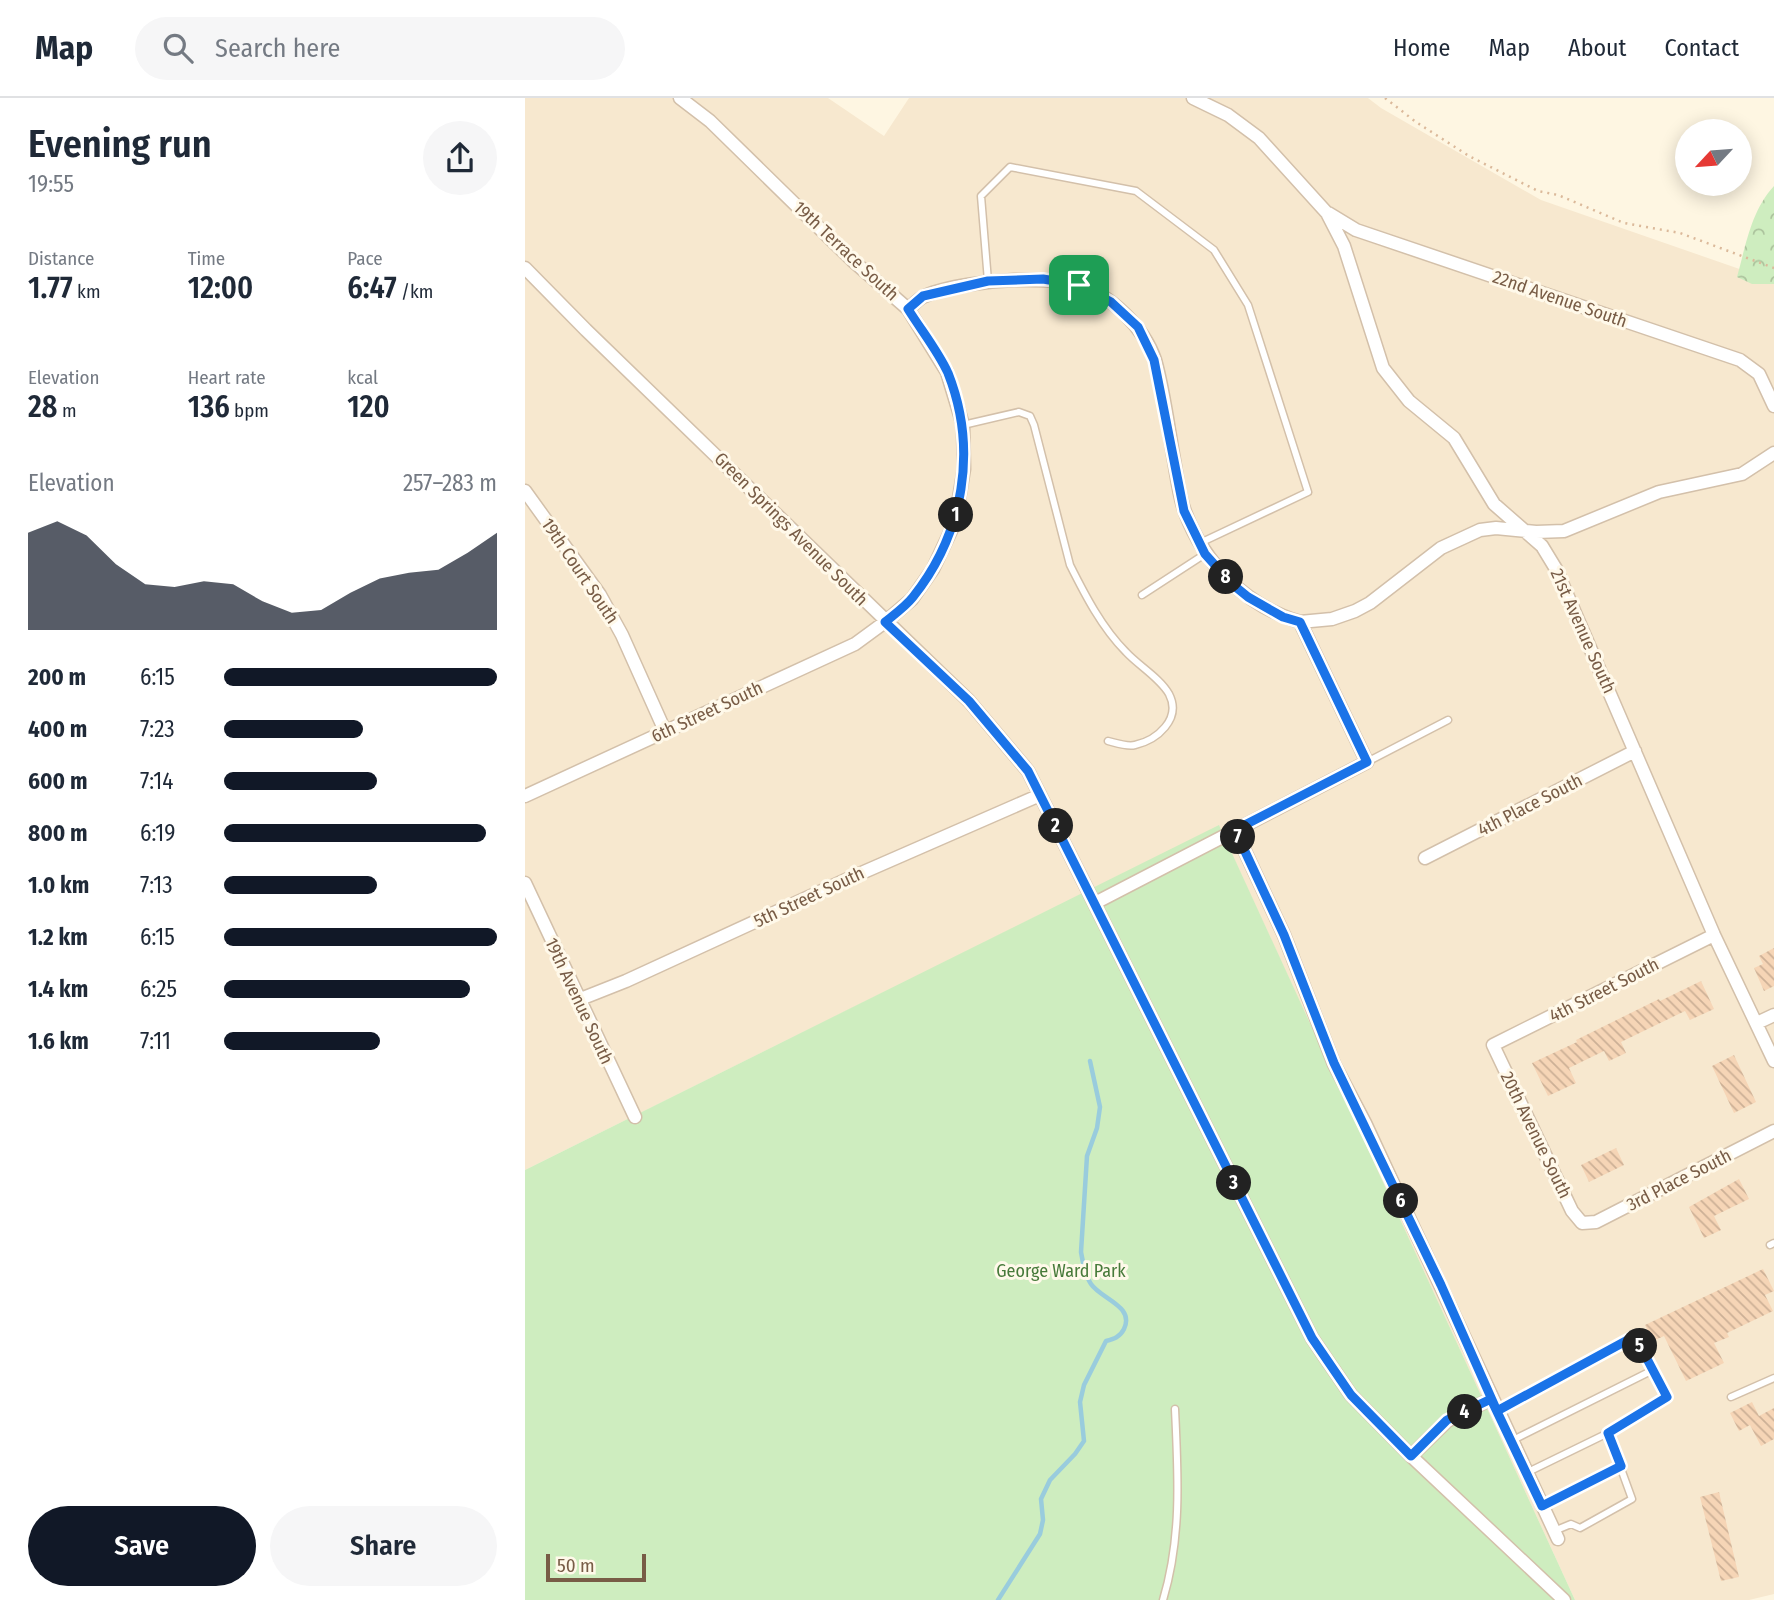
<!DOCTYPE html>
<meta charset="utf-8">
<style>
body{margin:0;font-family:"Fira Sans Condensed",sans-serif;background:#f6f6f7;color:#1f2937;height:100vh;display:flex;flex-direction:column;font-size:26px;white-space:nowrap}
*{box-sizing:border-box;margin:0}
p{font-size:23px;color:#747a83}
.icon{flex:none;width:38px;height:38px;fill:none;stroke:currentColor;stroke-width:2;stroke-linecap:round;stroke-linejoin:round}
.map{position:relative;flex:1;overflow:hidden}
.details{display:flex;flex-direction:column;background:#fff;width:525px}
.details>*{flex:none}
.needle{width:46px;rotate:244deg}
.fabs{position:absolute;left:1150px;top:21px;display:grid;gap:14px}
.fabs a{display:grid;place-items:center;width:77px;height:77px;border-radius:50%;background:#fff;box-shadow:0 4px 18px #0003;font-size:35px}
.scale{position:absolute;left:21px;bottom:18px;width:100px;box-sizing:border-box;padding-left:7px;border:4px solid #785c46;border-top:0;font-size:19px;line-height:24px;white-space:nowrap;color:#785c46;-webkit-text-stroke:5px #fff9ea;paint-order:stroke}
.pin{position:absolute;display:grid;place-items:center;width:60px;height:60px;color:#fff;margin:-30px;border-radius:14px;box-shadow:0 4px 10px #0006}
.km{position:absolute;width:35px;height:35px;margin:-18px;border-radius:50%;background:#222;color:#fff;font-size:19px;line-height:35px;text-align:center}
.round{display:grid;place-items:center;flex:none;width:74px;height:74px;border-radius:37px;background:#f6f6f7}
.headline{display:flex;align-items:center;justify-content:space-between;height:119px;padding:0 28px}
h1{font-size:38px;font-weight:600;line-height:52px}
.stats{display:grid;grid-template-columns:repeat(3,1fr);gap:10px;height:119px;padding:7px 28px}
.stats div{display:grid;align-content:center}
.stats b{font-size:30px;font-weight:600}
.stats small{font-size:19px;font-weight:400}
.stats p{font-size:19px}
.chart{height:196px;padding:14px 28px}
.chart p{display:flex;justify-content:space-between}
.chart svg{width:100%;height:126px;margin-top:7px;fill:#111827;opacity:.7}
.action{display:flex;gap:14px;margin-top:auto;padding:14px 28px}
.action a{flex:1;height:80px;border-radius:42px;background:#111827;color:#fff;font-size:28px;font-weight:600;line-height:80px;text-align:center}
.action a+a{background:#f6f6f7;color:#1f2937}
ul{padding:0 28px;list-style:none;font-size:23px}
li{display:grid;grid-template-columns:112px 84px 1fr;align-items:center;height:52px}
li i{height:18px;border-radius:9px;background:#111827}
header{display:flex;align-items:center;gap:42px;box-sizing:border-box;height:98px;padding:0 35px;background:#fff;border-bottom:2px solid #e0e1e3}
header strong{font-size:33px}
nav{display:flex;gap:38px;margin-inline-start:auto;font-size:24px}
.search{width:490px;height:63px;background:#f6f6f7;display:flex;align-items:center;gap:18px;box-sizing:border-box;padding:0 24px;border-radius:38px;color:#747a83;font-size:26px}
main{display:flex;flex:1;min-height:0}
.map>svg:first-child{display:block}
</style>
<header>
<strong>Map</strong>
<div class="search"><svg class="icon" aria-label="search" viewBox="0 0 24 24"><circle cx="10" cy="10" r="6"/><path d="M15 15l6 6"/></svg>Search here</div>
<nav><a>Home</a><a>Map</a><a>About</a><a>Contact</a></nav>
</header>
<main>
<section class="details">
<div class="headline"><div><h1>Evening run</h1><p>19:55</p></div><a class="round"><svg class="icon" aria-label="share" viewBox="0 0 24 24"><path d="M12 15V3M7 8l5-5 5 5M5 13v7h14v-7"/></svg></a></div>
<div class="stats">
<div><p>Distance</p><b>1.77<small> km</small></b></div>
<div><p>Time</p><b>12:00</b></div>
<div><p>Pace</p><b>6:47<small> /km</small></b></div>
</div>
<div class="stats">
<div><p>Elevation</p><b>28<small> m</small></b></div>
<div><p>Heart rate</p><b>136<small> bpm</small></b></div>
<div><p>kcal</p><b>120</b></div>
</div>
<div class="chart"><p><span>Elevation</span>257–283 m</p>
<svg viewBox="0 0 160 44" preserveAspectRatio="none"><path d="M0 44V10L10 6L20 11L30 21L40 28L50 29L60 27L70 28L80 34L90 38L100 37L110 31L120 26L130 24L140 23L150 17L160 10V44z"/></svg>
</div>
<ul>
<li><b>200 m</b>6:15<i style="width:100%"></i></li>
<li><b>400 m</b>7:23<i style="width:51%"></i></li>
<li><b>600 m</b>7:14<i style="width:56%"></i></li>
<li><b>800 m</b>6:19<i style="width:96%"></i></li>
<li><b>1.0 km</b>7:13<i style="width:56%"></i></li>
<li><b>1.2 km</b>6:15<i style="width:100%"></i></li>
<li><b>1.4 km</b>6:25<i style="width:90%"></i></li>
<li><b>1.6 km</b>7:11<i style="width:57%"></i></li>
</ul>
<div class="action"><a>Save</a><a>Share</a></div>
</section>
<div class="map">
<svg width="1249" height="1502" viewBox="0 0 1249 1502">
<defs>
<pattern id="forest-crowns" width="20" height="18" patternUnits="userSpaceOnUse" patternTransform="scale(1.75)"><rect width="20" height="18" fill="#ceedbf"/><path d="M2 6a3 3 0 1 1 6 0M12 15a3 3 0 1 1 6 0" fill="none" stroke="#acc39d"/></pattern>
<pattern id="building-back-hatch" width="6" height="6" patternUnits="userSpaceOnUse" patternTransform="scale(1.75)"><rect width="6" height="6" fill="#f6d5b6"/><path d="M-1 5l2 2M0 0l6 6M5-1l2 2" fill="none" stroke="#ccb096"/></pattern>
</defs>
<rect width="100%" height="100%" fill="#fef6e2"/>
<path fill="#f7e8cf" d="M0 0H303L359 38 384 0H843L856 10 1016 102 1249 183V1496L1224 1502H1050L694 728 0 1072Z"/>
<path fill="url(#forest-crowns)" d="M1249 88V186H1227L1212 179C1221 147 1226 113 1249 88Z"/>
<path fill="#ceedbf" d="M694 727 1050 1502H0V1072Z"/>
<g fill="none" stroke-linecap="round" stroke-linejoin="round">
<path stroke="#9cd" stroke-width="4.5" d="M473 1502 515 1436 518 1422 516 1401 525 1382 550 1356 559 1343 555 1304 559 1287 581 1243C589 1241 595 1239 599 1231 610 1208 576 1201 566 1186 560 1177 558 1165 556 1154L562 1058 572 1030 575 1009 565 963"/>
</g>
<path fill="url(#building-back-hatch)" d="M1249 850V888L1239 893 1229 870 1238 866 1234 858Z
M1176 883 1189 911 1165 922 1160 913 1096 944 1101 955 1084 963 1079 953 1044 970 1051 985 1023 998 1007 965 1052 944 1051 942 1134 901 1135 903Z
M1209 957 1231 1004 1209 1015 1187 968Z
M1091 1050 1099 1067 1064 1084 1056 1067Z
M1214 1081 1224 1101 1189 1118 1196 1132 1179 1140 1164 1109Z
M1238 1171 1249 1193 1240 1197 1248 1213 1202 1235 1204 1239 1189 1245 1199 1265 1161 1283 1139 1238 1128 1243 1120 1227Z
M1227 1304 1234 1318 1249 1310V1341L1236 1348 1225 1327 1214 1333 1205 1315Z
M1194 1394 1214 1479 1196 1483 1175 1399Z"/>
<g fill="none" stroke-linecap="round" stroke-linejoin="round">
<g stroke="#d3c0aa" stroke-width="9">
<path id="lane" d="M463 183 456 98 485 69 611 93 689 152 723 207 783 394 675 445
M438 327 494 314 505 318 509 327 545 467C560 497 577 530 601 554 614 568 635 580 644 596 657 621 632 642 610 647 602 649 591 645 583 643
M617 497 680 456
M842 664 923 622
M1245 1147 1249 1145
M1206 1299 1249 1280
M972 1313 1110 1238 1142 1299 1083 1335 1107 1401 1055 1430 1046 1426 1029 1433
M986 1343 1128 1272
M1001 1375 1083 1335
M1017 1408 1095 1369
M638 1502C657 1439 653 1376 650 1311"/>
</g>
<g stroke="#d3c0aa" stroke-width="15">
<path id="street" d="M668 0 703 17 734 40 802 115 819 148 858 270 884 303 929 340 969 406 1017 448 1031 471 1189 837 1249 963
M803 115 831 132 1215 262 1234 276 1249 308
M0 170 61 232 444 603 503 673 787 1240 826 1297 886 1358 1039 1502
M383 211C388 207 394 200 400 198 421 188 466 183 489 182 510 182 532 181 552 187 586 196 619 230 630 262 639 294 643 329 649 362 652 379 654 398 660 414 680 467 721 508 775 524L842 664 570 805
M0 393 75 497 97 537 140 633
M775 524 807 521 830 513 845 505 916 450 955 432 971 430 1011 434 1039 433 1134 394 1217 376 1249 355
M0 698 330 546 360 524 387 501 408 471 430 424 439 371 438 327 422 274 383 211 327 162 185 23 155 0
M710 732 759 837 809 966 840 1025 1033 1441
M900 760 1110 653
M0 785 110 1019
M1189 837 968 947 1047 1113 1057 1125 1071 1124 1249 1033
M53 902 101 883 325 780 515 697
M1232 925 1249 917
M886 1358 922 1323 966 1301"/>
</g>
<path stroke="#dbb99a" stroke-width="2.5" stroke-dasharray="2 5" stroke-linecap="butt" d="M860 0 891 24 944 58 1013 93 1033 97 1099 125 1155 135 1249 170"/>
<use href="#lane" stroke="#fff" stroke-width="6"/>
<use href="#street" stroke="#fff" stroke-width="12"/>
</g>
<g fill="none" stroke-linecap="round" stroke-linejoin="round">
<g stroke="#fff" stroke-width="14">
<path id="route" d="M554 187 518 181 463 183 398 198 383 211C396 232 413 253 423 275 453 351 439 435 388 499 381 508 370 516 360 524L444 603 503 673 787 1240 826 1297 886 1358 922 1322 966 1301C983 1337 1000 1372 1017 1408L1096 1368 1083 1335 1142 1299 1110 1238 972 1313 916 1187 809 965 759 837 710 732 842 664 775 524 758 519 723 499 707 486 680 456 659 413 629 262 613 229 586 204 554 187"/>
</g>
<use href="#route" stroke="#1a73e8" stroke-width="9"/>
</g>
<g text-anchor="middle" dominant-baseline="central" stroke-width="6" stroke-linejoin="round" paint-order="stroke">
<g font-size="18" fill="#785c46" stroke="#fff9ea">
<text transform="translate(321 153) rotate(43)">19th Terrace South</text>
<text transform="translate(1035 201) rotate(19)">22nd Avenue South</text>
<text transform="translate(266 431) rotate(45)">Green Springs Avenue South</text>
<text transform="translate(55 473) rotate(56)">19th Court South</text>
<text transform="translate(1058 533) rotate(66)">21st Avenue South</text>
<text transform="translate(182 614) rotate(-25)">6th Street South</text>
<text transform="translate(1005 707) rotate(-27)">4th Place South</text>
<text transform="translate(284 799) rotate(-25)">5th Street South</text>
<text transform="translate(1079 892) rotate(-27)">4th Street South</text>
<text transform="translate(54 903) rotate(65)">19th Avenue South</text>
<text transform="translate(1011 1037) rotate(64)">20th Avenue South</text>
<text transform="translate(1154 1082) rotate(-27)">3rd Place South</text>
</g>
<g font-size="18" fill="#477a3a" stroke="#fff9ea">
<text x="536" y="1173">George Ward Park</text>
</g>
</g>
</svg>
<div class="fabs">
<a><svg class="needle" viewBox="-14 -14 28 28"><path d="M0-13l5 13h-10z" fill="#e53935"/><path d="M0 13l5-13h-10z" fill="#747a83"/></svg></a>
</div>
<div class="scale">50 m</div>
<div class="pin" style="left:554px;top:187px;background:#1e9e55"><svg class="icon" aria-label="arrive" viewBox="0 0 24 24"><path d="M6 21V4h12l-3 4 3 4H6"/></svg></div>
<b class="km" style="left:431px;top:417px">1</b>
<b class="km" style="left:531px;top:728px">2</b>
<b class="km" style="left:709px;top:1085px">3</b>
<b class="km" style="left:940px;top:1314px">4</b>
<b class="km" style="left:1115px;top:1248px">5</b>
<b class="km" style="left:876px;top:1103px">6</b>
<b class="km" style="left:713px;top:739px">7</b>
<b class="km" style="left:701px;top:479px">8</b>
</div>
</main>
